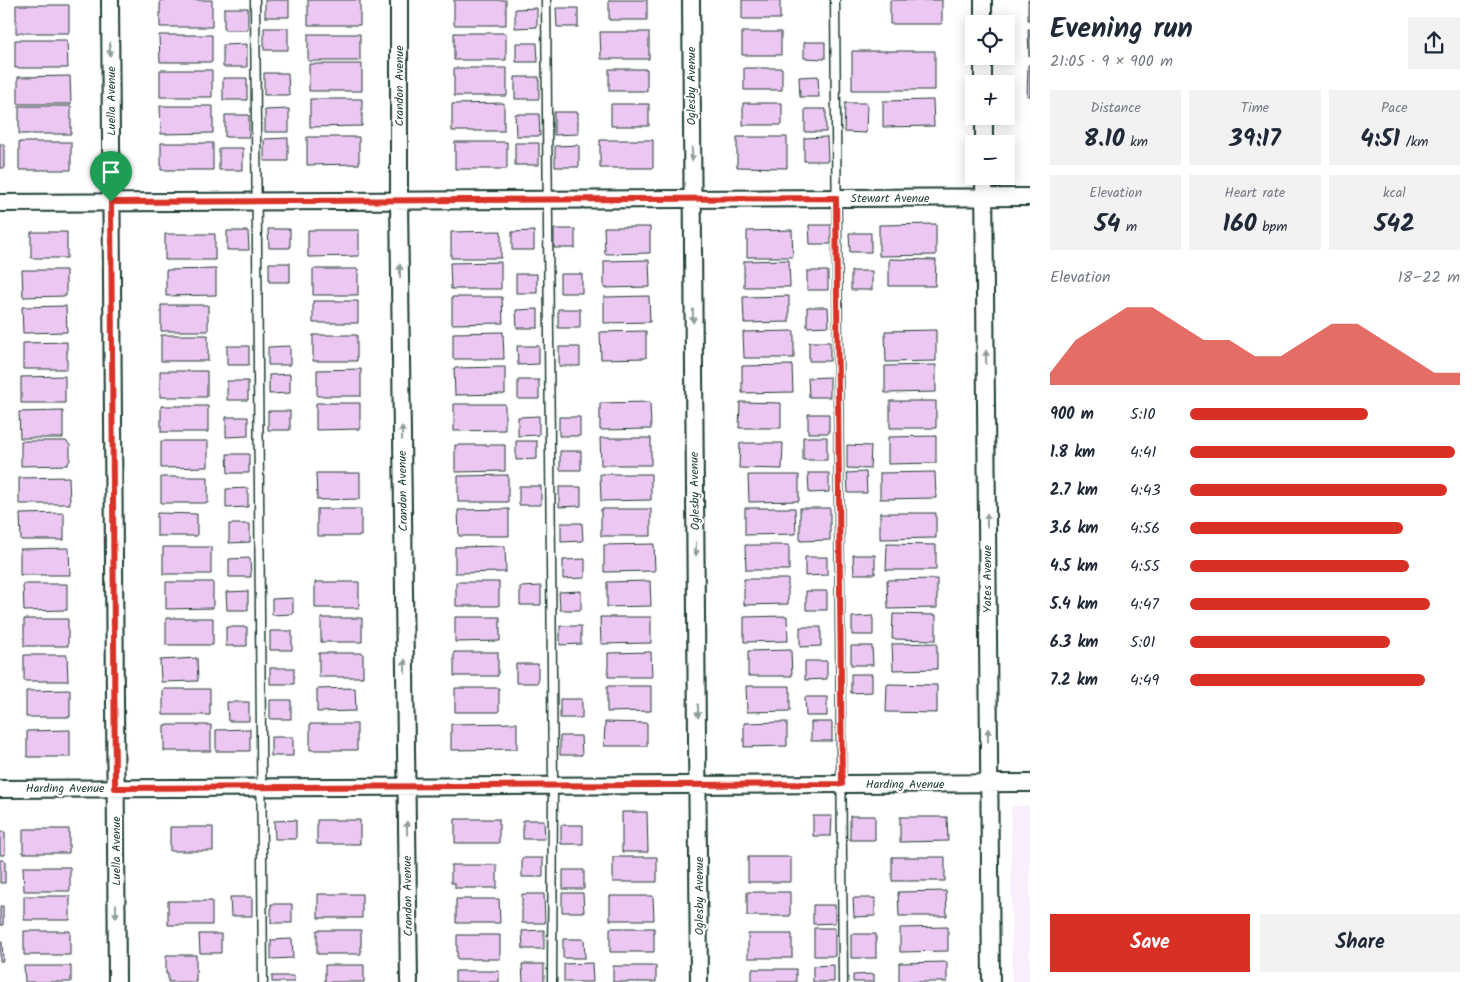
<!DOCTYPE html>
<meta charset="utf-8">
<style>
body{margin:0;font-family:Kalam,sans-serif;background:#f2f2f3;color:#1f2937;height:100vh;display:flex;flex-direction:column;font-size:19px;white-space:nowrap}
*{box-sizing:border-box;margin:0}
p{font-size:16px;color:#747a83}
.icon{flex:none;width:28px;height:28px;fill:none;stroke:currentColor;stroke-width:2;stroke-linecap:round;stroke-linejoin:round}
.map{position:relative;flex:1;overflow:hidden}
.details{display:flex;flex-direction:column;background:#fff;width:450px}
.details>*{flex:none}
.fabs{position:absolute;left:965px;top:15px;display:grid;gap:10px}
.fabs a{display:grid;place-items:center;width:50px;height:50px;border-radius:0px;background:#fff;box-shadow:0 2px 12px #0003;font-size:25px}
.pin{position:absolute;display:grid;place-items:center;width:42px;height:42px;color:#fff;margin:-51px -21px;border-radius:50% 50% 50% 0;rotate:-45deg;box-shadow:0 0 5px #0007}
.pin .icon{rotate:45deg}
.round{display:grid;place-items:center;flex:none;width:52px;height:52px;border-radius:0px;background:#f2f2f3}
.headline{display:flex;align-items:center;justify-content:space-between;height:85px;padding:0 20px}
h1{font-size:28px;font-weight:800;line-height:38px}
.stats{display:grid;grid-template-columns:repeat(3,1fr);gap:8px;height:85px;padding:5px 20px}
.stats div{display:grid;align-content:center;border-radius:0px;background:#f2f2f3;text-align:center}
.stats b{font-size:25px;font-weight:800}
.stats small{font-size:14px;font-weight:400}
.stats p{font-size:14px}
.chart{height:140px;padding:10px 20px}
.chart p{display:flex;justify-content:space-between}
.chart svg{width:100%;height:90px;margin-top:5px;fill:#d93025;opacity:.7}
.action{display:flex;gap:10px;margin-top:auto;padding:10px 20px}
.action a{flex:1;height:58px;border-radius:0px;background:#d93025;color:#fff;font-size:20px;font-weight:800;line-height:58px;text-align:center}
.action a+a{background:#f2f2f3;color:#1f2937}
ul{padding:0 20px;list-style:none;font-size:16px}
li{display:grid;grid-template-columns:80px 60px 1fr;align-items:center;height:38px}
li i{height:12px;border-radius:6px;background:#d93025}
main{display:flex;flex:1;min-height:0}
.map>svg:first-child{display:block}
</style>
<main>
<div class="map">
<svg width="1030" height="982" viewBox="0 0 1030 982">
<rect width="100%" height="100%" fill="#fff"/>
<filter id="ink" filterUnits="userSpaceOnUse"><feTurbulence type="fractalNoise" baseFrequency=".02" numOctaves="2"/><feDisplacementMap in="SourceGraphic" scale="10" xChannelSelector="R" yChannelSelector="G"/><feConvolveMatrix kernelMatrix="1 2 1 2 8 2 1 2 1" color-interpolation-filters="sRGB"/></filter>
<g filter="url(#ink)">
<path fill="#f9eefb" d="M1011 806H1030V982H1012Z"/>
<path fill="#ecc7f2" stroke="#1f3d34" d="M160 0H212V27H160Z
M265 0H289V17H265Z
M308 0H360V25H308Z
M454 0H506V25H454Z
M609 0H647V20H609Z
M742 0H780V19H742Z
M890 0H942V24H890Z
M1028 0H1030V20H1028Z
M16 5H69V33H16Z
M224 8H248V30H224Z
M537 8V27L515 28V9Z
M556 8H578V27H557Z
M264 28H288V50H264Z
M1028 29H1030V56H1029Z
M600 32H649V59H601Z
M742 32H781V55H742Z
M454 33H506V60H454Z
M308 34H360V61H308Z
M159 35H212V62H160Z
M15 40H67L68 68H15Z
M804 42H825V59L804 58Z
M516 43H537L538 62H516Z
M247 44V67H223V45Z
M852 51H935V90H852Z
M309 64H362V91H309Z
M1028 65H1030V96H1027Z
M454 68H507V96H454Z
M744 68H782V90H744Z
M609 69H647V91H609Z
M160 70H212V97H160Z
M264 73H288L289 95H264Z
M70 76 71 104H18V77Z
M818 76 819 97H800L799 77Z
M515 77H539V99H515Z
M223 78H247V100H223Z
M310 99H362V126L310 127Z
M933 100 934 126 883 127V101Z
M504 103V131H452V104Z
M743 103H782V125H743Z
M845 103H867L866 133 844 132Z
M611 104H649V126H611Z
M19 106H71V134H19Z
M160 106H213V133L161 134Z
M289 109V132H265V110Z
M805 109H826V132H805Z
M554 112H578V134L554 135Z
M515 114H539L540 136H516Z
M225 115H249V137H225Z
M307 137H359V164L307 165Z
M737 137H787V168L737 167Z
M827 137 828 161H804V138Z
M288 138V161H264V139Z
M600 140H653V168H600Z
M19 142H71V170H19Z
M455 142H507V169H455Z
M161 143H213V170H161Z
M515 143H539V165H515Z
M0 144H4V168H0Z
M579 145V167H555V146Z
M219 148H243V170H219Z
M936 224V255L879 256V225Z
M809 225H831V244H810Z
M604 227H650V253L605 254Z
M268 229H290V248H269Z
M554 229H575V248H554Z
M308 230H359V256L308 257Z
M792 230 793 257H747V231Z
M227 231H248L249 250H227Z
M501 231V258H451V232Z
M534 231V250H512V232Z
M31 232H67V258H31Z
M849 233H871V252H850Z
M165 234H215V260H165Z
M889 259 936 260 935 286H889Z
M649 260 650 287 604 288V261Z
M789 260 790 287H744V261Z
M501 262V289H451L450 263Z
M269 263H290V282H269Z
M216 269V295L166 296V270Z
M313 269H358V295H313Z
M22 270H66V296L23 297Z
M807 271H828V290H807Z
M851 271H872V290H851Z
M516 274H537V293H516Z
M560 274H582V293H560Z
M649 296 650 322 604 323V297Z
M789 296V322L744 323 743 297Z
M452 297H502L503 323 452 324Z
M313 301H358V323H313Z
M161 305H208V331H161Z
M66 306 67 332 23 333 22 307Z
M807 307H828L829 326 807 327Z
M538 309V328H517L516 310Z
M558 309H580V328H558Z
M936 330V361L886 362 885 331Z
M646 331V358L601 359 600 332Z
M794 331V358H744L743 332Z
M503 332 504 359H453V333Z
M161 335H208V361H161Z
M313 335H357V361H313Z
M67 342V369H23V343Z
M809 342H830V361H809Z
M227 346H249V365H227Z
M290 346V365H268V347Z
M517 346H539V364L518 365Z
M559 347H580V366H559Z
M792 365 793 392 742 393V366Z
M936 365V392L885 393V366Z
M505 367V394L455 395 454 368Z
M361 369V396H317V370Z
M160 371H207V397H160Z
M290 374V393L269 394V375Z
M65 376V403H21V377Z
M830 377V397H809L808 378Z
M518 380H539V399H518Z
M227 381H248V400H227Z
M890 401H936V428H890Z
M650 402 651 429 600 430V403Z
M740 402 781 403V428H739Z
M316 403H360V429L316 430Z
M454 404H505V430L454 431Z
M161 406H208V432H161Z
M63 411V438H20L19 412Z
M268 411H290V430H268Z
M808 414H829V433H808Z
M539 416V435L518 436V417Z
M226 417H248V436L226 437Z
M559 417H580V436H559Z
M936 436V463L888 464V437Z
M803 437H827V460H803Z
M600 438H651V465H601Z
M21 441H66L70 445V460L67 465 21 466Z
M161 441H208V467L161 468Z
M516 441H537V459L516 460Z
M740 443H783L782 469 739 468Z
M455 445H505V471L455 472Z
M847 445 871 446 870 469 847 468Z
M560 451H581V470H560Z
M227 454H249V473H228Z
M866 472 867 493H848L847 473Z
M935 472 936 498 880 499V473Z
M316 473H360V499L317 500Z
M808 473H829V492L809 493Z
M600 474H651V500L601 501Z
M508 475V502H458V476Z
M748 475H799V501L749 502Z
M69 477 70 504H19V478Z
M161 477H208V503H161Z
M519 486H541V505H519Z
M559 487H581V506L559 507Z
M248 488V507L226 508V489Z
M745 508H795L796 534 745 535Z
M800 508H830V540L800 541Z
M317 509H361V536H317Z
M509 509V536H459L458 510Z
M601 509H651V536H601Z
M64 513V540H21L20 514Z
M157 513 197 514V536H157Z
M880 513H936V538L880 539Z
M561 523H582L583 541 561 542Z
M229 524H250V542L229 543Z
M654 544 655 571 604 572V545Z
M887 544 936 545V570H886Z
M745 545H789V570H746Z
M505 546 506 572 455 573V547Z
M163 547H211V574H163Z
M69 548 70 575H20V549Z
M853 555H875V574H854Z
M805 557H827V575L805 576Z
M250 558 251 577H229V559Z
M585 559V578L563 579V560Z
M744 579H788V604L744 605Z
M937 579V608L888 609 887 580Z
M650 581 651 606 607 607V582Z
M166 582H213V608L166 609Z
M315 582H359V608H315Z
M456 582H499V606H456Z
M23 584H67V610L24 611Z
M541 586V605H520V587Z
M248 591V610H227L226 592Z
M581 591V610H560L559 592Z
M806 591H827V610H806Z
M293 598V614L272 615V599Z
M893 614 936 615V640L892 639Z
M787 616 788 641 744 642V617Z
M873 616V635H852V617Z
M455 617H500V641L455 642Z
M600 617H651V643L601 644Z
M166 618H213V645H166Z
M321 618H362V642H321Z
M24 619H68V646H24Z
M560 626H581V644L560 645Z
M226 627H247V646H226Z
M800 627H821V646L800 647Z
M270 631H292V650H270Z
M937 643V669L893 670 892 644Z
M851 646H872L873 665H851Z
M791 650 792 676H748V651Z
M454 652H498V676H454Z
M651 652 652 677H608V653Z
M319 653H363V677H319Z
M24 655H67L68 681H24Z
M197 658 198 681 161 682 160 660Z
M805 661H827V679L805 680Z
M516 664H538V683H516Z
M270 668H294V684H270Z
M851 674H872V692L851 693Z
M887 684 937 685V713L886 712Z
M607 686H651V711L607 712Z
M746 686H790V711L747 712Z
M355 688 356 711 317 712V689Z
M455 688H499V712H455Z
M163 689H210V715H163Z
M70 690V717H26V691Z
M805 697H827V716H806Z
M560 699H582V718H560Z
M270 700H291V719H270Z
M227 702H249V721H228Z
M605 722 647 723V746H604Z
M787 722V746L744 747V723Z
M811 722H832V741H811Z
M517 723V749L451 750V724Z
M310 724H357V750H310Z
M164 725H211V751H164Z
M250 729V751H216V730Z
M70 730V757H27V731Z
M560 736H581L582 755H560Z
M271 737H293V756H271Z
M622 812H647L648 852H622Z
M813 816H832L831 836H813Z
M850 816H875V840H850Z
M900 817H947L948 841 900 842Z
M455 819H499V843H455Z
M296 820V839H275L274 821Z
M317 820H360V844H317Z
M523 820H544L545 839H523Z
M561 825H583V844H561Z
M170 827H213V851H170Z
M23 829H69V853H23Z
M0 832H5V855H0Z
M613 857H657V882H613Z
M748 857H791V882H748Z
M892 857H945V881H892Z
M522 858H543V877H522Z
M0 860H5V883H0Z
M451 865H497V888H455V883H451Z
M23 867H70V891H24Z
M563 870H584V889H563Z
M946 891 947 916H899L898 892Z
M747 892H790V916H747Z
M562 893H583L584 912H562Z
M318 894H362V918H318Z
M522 894H544L545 923H522Z
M24 896H70V920H24Z
M610 896H653L654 920H610Z
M230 897H252V916H231Z
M853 898H875V916L854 917Z
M456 899H499L500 923H456Z
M168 901H212V925H168Z
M271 904H292V923H271Z
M813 905H835V923L813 924Z
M0 906H3V925H0Z
M948 927V951L900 952V928Z
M610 928H654V952H610Z
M814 928H835V956H814Z
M317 930H361V954H317Z
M544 930V949H523L522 931Z
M24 931H70V955H24Z
M199 934H221V953H200Z
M748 934H792V958H748Z
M851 934H876V958H851Z
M457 935H500V959H457Z
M292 939 293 958 271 959V940Z
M563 939H584L585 958H563Z
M0 942H2L3 961H0Z
M166 955H196V982H168V974H166Z
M947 962V982H899V963Z
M592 963 593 982H564V964Z
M522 964H544V982H523Z
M325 965H364V982H325Z
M834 965V982H813V966Z
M24 966H71V982H25Z
M613 966H656V982H613Z
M752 969H796V982H752Z
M455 971H499V982H455Z
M874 974V982H853V975Z
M272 976H294V982H272Z"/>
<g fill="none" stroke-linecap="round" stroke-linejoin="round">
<g stroke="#1f3d34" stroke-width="11">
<path id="lane" d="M255 0 263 982
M546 0 553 786 552 982
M835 0 843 982"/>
</g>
<g stroke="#1f3d34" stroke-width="20">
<path id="street" d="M110 0 117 982
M399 0V201L409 982
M691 0 699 982
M983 0V24
M983 56V84
M984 116V144
M984 176 991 982
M0 203 1030 197
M0 789 1030 783"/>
</g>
<use href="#lane" stroke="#fff" stroke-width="8"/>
<use href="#street" stroke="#fff" stroke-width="16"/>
</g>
<defs><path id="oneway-solid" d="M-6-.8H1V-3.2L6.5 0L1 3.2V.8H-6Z" transform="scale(1.25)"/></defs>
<g fill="#8f9e9a">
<use href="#oneway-solid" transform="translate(110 49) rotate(90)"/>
<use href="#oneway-solid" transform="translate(692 154) rotate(90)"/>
<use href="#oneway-solid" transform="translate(400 271) rotate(-91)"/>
<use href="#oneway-solid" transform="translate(693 316) rotate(89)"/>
<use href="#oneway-solid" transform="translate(986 357) rotate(-90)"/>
<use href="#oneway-solid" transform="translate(402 433) rotate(-91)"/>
<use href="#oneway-solid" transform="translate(987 520) rotate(-90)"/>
<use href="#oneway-solid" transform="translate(696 549) rotate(89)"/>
<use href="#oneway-solid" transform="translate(405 666) rotate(-91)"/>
<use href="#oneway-solid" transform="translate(698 711) rotate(89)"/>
<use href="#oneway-solid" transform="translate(988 735) rotate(-90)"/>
<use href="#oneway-solid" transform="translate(407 828) rotate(-91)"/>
<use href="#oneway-solid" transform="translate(116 911) rotate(90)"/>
</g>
</g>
<g fill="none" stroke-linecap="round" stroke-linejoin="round" filter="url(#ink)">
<g stroke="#fff" stroke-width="10">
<path id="route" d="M836 198 842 784 115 788 111 202Z"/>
</g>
<use href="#route" stroke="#d93025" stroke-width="6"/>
</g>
<g text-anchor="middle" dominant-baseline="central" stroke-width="4.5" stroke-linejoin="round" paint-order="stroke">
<g font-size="12" fill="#1f3d34" stroke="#fff">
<text transform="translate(399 86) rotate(-90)">Crandon Avenue</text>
<text transform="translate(691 86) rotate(-90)">Oglesby Avenue</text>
<text transform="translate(111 101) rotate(-90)">Luella Avenue</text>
<text x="890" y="198">Stewart Avenue</text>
<text transform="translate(403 491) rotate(-91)">Crandon Avenue</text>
<text transform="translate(695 491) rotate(-91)">Oglesby Avenue</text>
<text transform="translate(987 579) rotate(-90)">Yates Avenue</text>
<text x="905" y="784">Harding Avenue</text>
<text x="65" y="788">Harding Avenue</text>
<text transform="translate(116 851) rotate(-90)">Luella Avenue</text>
<text transform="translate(408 896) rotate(-91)">Crandon Avenue</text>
<text transform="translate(699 896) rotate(-90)">Oglesby Avenue</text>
</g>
</g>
</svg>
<div class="fabs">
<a><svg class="icon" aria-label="locate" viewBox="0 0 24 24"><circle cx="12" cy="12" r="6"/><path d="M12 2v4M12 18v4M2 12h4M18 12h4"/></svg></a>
<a>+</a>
<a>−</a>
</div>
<div class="pin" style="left:111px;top:202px;background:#1e9e55"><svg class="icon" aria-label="arrive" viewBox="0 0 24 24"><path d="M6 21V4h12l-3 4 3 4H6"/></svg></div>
</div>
<section class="details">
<div class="headline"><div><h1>Evening run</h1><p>21:05 · 9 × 900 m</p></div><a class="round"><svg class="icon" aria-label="share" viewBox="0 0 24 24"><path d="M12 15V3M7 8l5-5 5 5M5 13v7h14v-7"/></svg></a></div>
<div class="stats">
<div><p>Distance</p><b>8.10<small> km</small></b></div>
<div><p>Time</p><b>39:17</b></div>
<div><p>Pace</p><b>4:51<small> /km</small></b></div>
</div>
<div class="stats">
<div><p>Elevation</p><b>54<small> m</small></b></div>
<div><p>Heart rate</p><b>160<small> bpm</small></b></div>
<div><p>kcal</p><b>542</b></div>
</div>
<div class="chart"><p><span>Elevation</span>18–22 m</p>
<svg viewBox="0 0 160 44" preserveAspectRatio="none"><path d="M0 44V38L10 22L20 14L30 6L40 6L50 14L60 22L70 22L80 30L90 30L100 22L110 14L120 14L130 22L140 30L150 38L160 38V44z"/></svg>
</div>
<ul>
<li><b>900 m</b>5:10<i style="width:66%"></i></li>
<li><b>1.8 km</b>4:41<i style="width:98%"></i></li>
<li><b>2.7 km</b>4:43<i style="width:95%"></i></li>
<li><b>3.6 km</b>4:56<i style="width:79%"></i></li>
<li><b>4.5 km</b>4:55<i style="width:81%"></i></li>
<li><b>5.4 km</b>4:47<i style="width:89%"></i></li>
<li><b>6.3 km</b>5:01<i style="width:74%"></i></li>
<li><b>7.2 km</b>4:49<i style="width:87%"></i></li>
</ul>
<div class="action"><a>Save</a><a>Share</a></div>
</section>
</main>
